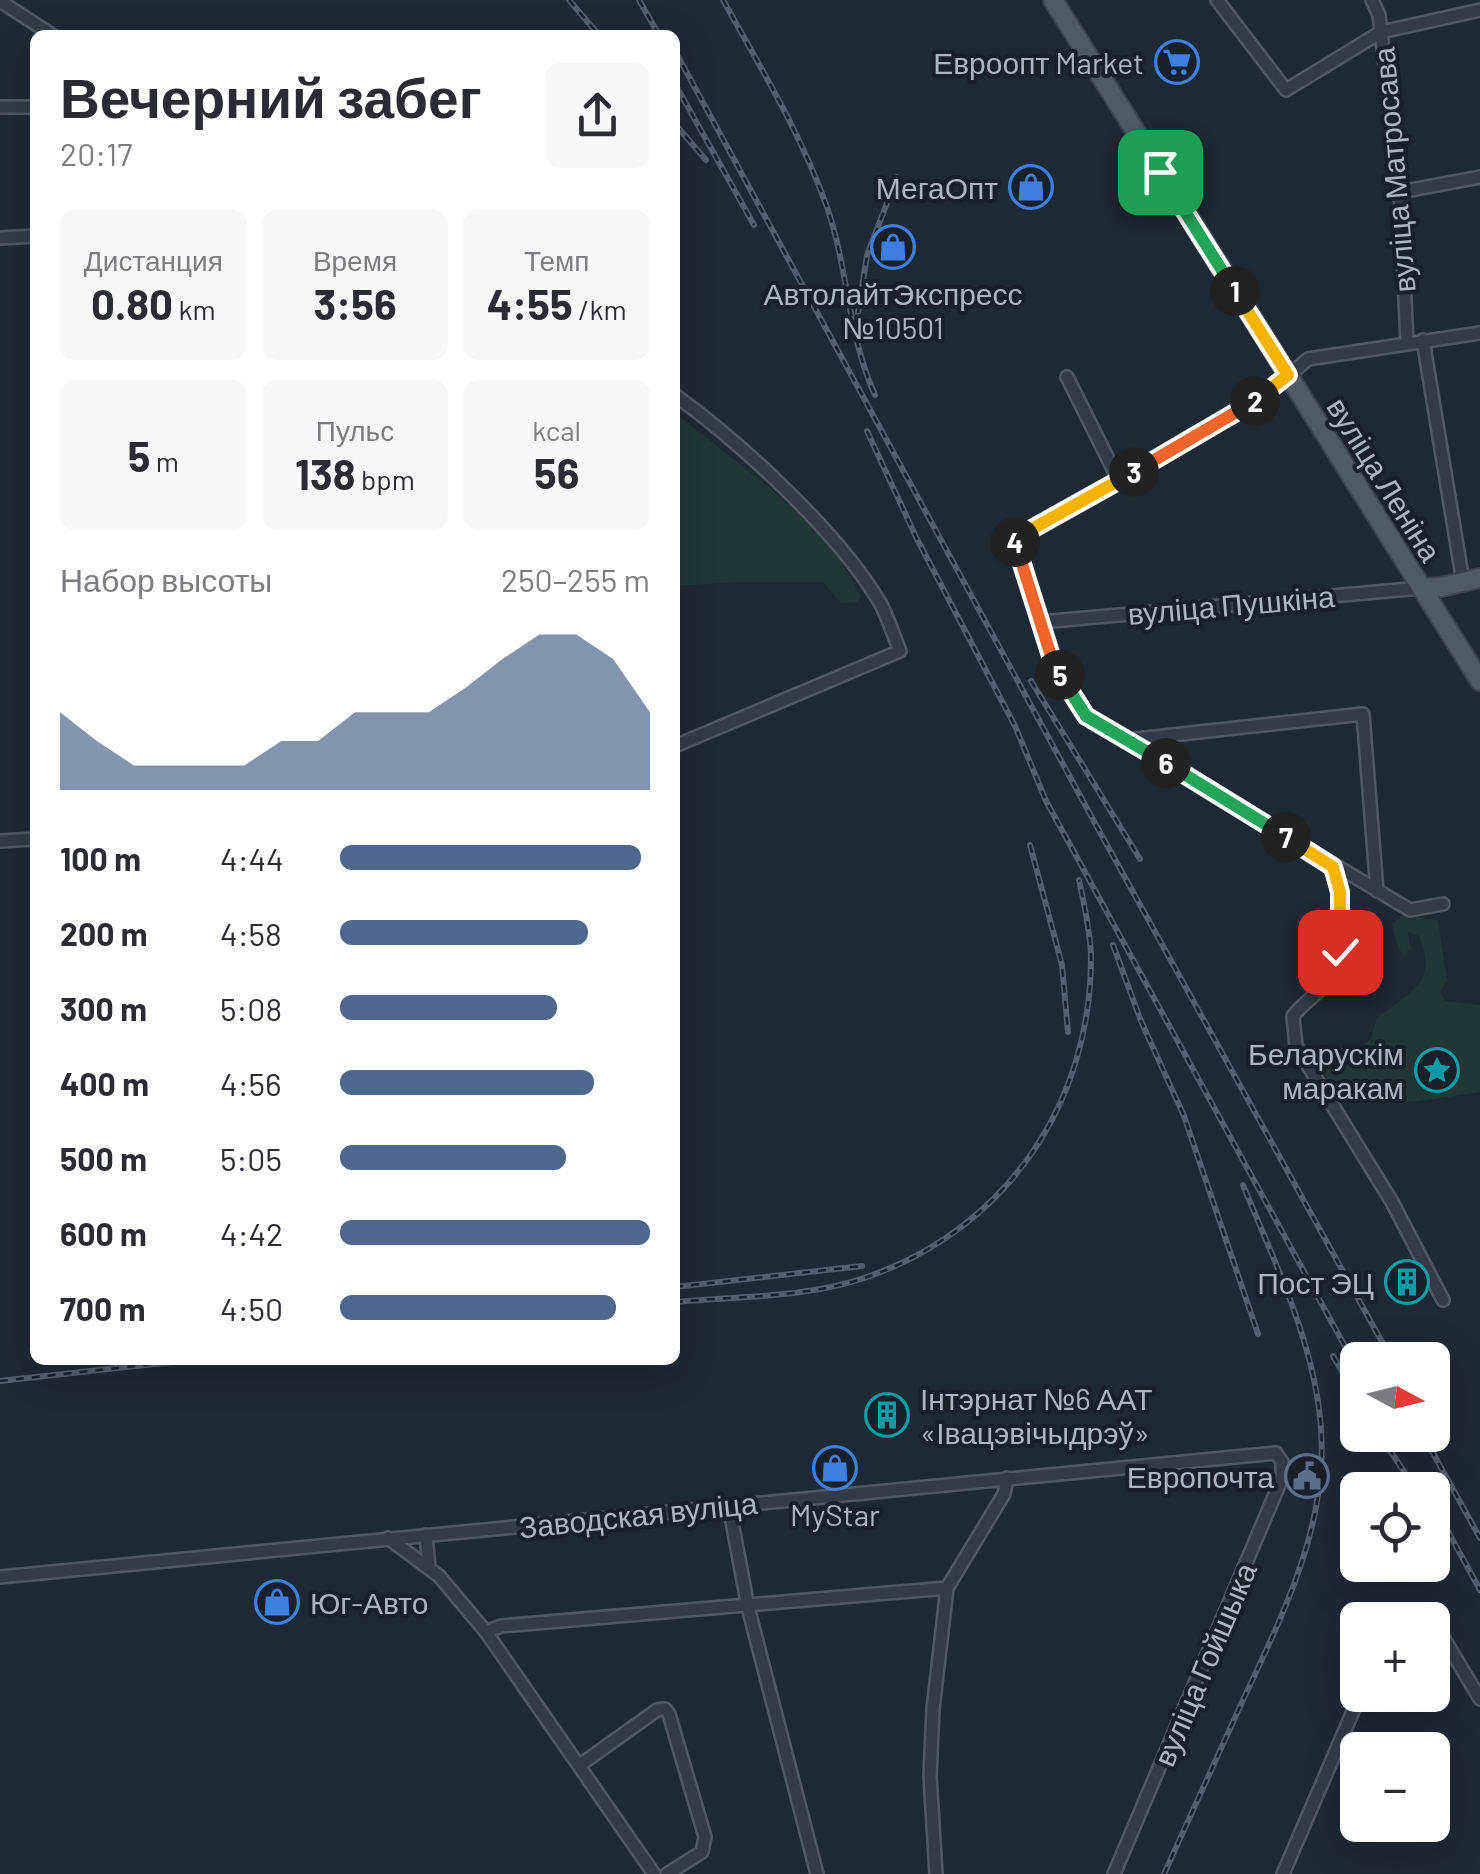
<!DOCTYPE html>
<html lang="ru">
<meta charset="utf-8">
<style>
body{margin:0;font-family:Barlow,sans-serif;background:#f7f7f7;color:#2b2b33;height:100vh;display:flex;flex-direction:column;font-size:38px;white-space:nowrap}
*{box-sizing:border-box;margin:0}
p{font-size:32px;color:#7c7c81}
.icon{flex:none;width:55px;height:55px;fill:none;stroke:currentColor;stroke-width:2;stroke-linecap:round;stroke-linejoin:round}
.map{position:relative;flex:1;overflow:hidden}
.sheet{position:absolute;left:30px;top:30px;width:650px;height:1335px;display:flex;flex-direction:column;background:#fff;border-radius:15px;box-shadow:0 10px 40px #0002}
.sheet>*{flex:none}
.needle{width:65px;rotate:97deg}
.tools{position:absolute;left:1340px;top:1342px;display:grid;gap:20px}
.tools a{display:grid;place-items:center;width:110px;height:110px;border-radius:15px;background:#fff;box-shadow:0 10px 40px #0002;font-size:50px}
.pin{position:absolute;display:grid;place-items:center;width:85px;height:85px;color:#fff;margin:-42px;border-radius:20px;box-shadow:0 5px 15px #0006}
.km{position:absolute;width:50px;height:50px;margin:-25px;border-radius:50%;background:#222;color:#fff;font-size:28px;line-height:50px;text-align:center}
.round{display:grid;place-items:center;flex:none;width:105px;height:105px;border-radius:15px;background:#f7f7f7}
.summary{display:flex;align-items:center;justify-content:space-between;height:170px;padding:0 30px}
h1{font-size:55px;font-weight:700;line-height:75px}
.metrics{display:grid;grid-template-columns:repeat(3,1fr);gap:15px;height:170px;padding:10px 30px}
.metrics div{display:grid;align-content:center;border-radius:15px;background:#f7f7f7;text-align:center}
.metrics b{font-size:42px;font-weight:700}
.metrics small{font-size:28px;font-weight:400}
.metrics p{font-size:28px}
.chart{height:280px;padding:20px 30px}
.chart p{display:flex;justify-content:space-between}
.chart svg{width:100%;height:180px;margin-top:10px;fill:#4e678d;opacity:.7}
ul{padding:0 30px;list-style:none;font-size:32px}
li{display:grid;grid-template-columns:160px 120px 1fr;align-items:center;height:75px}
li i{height:25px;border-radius:12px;background:#4e678d}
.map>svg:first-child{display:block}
</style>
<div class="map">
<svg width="1480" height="1874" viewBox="0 0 1480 1874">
<rect width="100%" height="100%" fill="#1e2936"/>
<path fill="#203637" d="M675 413C737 464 828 522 860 596L858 602 841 603 823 582H739L675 586Z
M1403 915 1438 920 1447 980 1440 992 1445 1001 1480 1005V1092C1448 1096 1349 1118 1329 1087 1324 1079 1323 1066 1320 1057L1323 1052 1336 1056 1358 1053 1371 1038 1377 1018C1409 992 1439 984 1419 936L1408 932 1410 949 1404 957 1397 945 1392 924Z"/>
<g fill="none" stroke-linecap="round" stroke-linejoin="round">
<g stroke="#4f5965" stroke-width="16">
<path id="street" d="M1217 0 1286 90 1381 32 1480 10
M1372 0 1379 15 1400 192 1407 342
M0 1 52 35
M0 107H35
M1400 192 1480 177
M0 238 35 236
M1423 340 1463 582
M1067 377 1119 481
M675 395C743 445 836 530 879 601 888 616 893 635 900 651L675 746
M1041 622 1421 588
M1127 740 1363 714 1377 891
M0 841 35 839
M1333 867C1343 901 1352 952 1327 982 1317 995 1303 1003 1293 1016L1296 1046 1392 1202 1443 1300
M1443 904 1410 910 1086 716 1052 659 1013 539 1265 396 1308 359 1480 333
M729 1506 748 1607 817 1874
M426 1535 429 1568
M388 1538 439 1576 486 1632 654 1874
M0 1577 1276 1453 1282 1462V1478L1114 1874
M1432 1631 1437 1627 1480 1699
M486 1632 501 1626 947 1588
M580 1765 657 1710 665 1709 669 1714 705 1837 702 1852 667 1874
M936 1874 930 1776 933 1709 947 1588 1004 1494 1007 1478
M1283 1874 1360 1695"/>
</g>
<g stroke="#3b4450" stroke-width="22">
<path id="primary" d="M1053 0 1480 681
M1421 588 1441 587 1480 578"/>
</g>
<use href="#street" stroke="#323b47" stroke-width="11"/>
<use href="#primary" stroke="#4f5a67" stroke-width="18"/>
<g stroke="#535f6e" stroke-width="6">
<path id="rail" d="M569 0 599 35
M639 0 659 35
M723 0C761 68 801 134 827 207 848 268 848 336 875 395
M675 51 1102 836 1392 1360
M675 84 754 225
M675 124 706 160
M858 313 867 255 897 177
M867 431 917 539 1015 726 1046 801 1358 1370
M1031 681 1140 859
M1030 845 1062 965 1068 1032
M1113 945 1141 1021 1184 1116 1258 1334
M675 1287 862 1266
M675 1302C739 1296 810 1298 870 1276 1008 1227 1092 1101 1091 955 1090 929 1084 904 1079 880
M1333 1356 1358 1399
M0 1381 190 1360
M1380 1435 1416 1490
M1423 1435 1480 1538
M1432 1502 1480 1590
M1164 1874C1190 1816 1217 1758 1243 1700 1286 1608 1334 1513 1319 1409 1309 1331 1272 1256 1243 1185"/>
</g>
<use href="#rail" stroke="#17202b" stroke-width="2.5" stroke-dasharray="8" stroke-linecap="butt"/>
</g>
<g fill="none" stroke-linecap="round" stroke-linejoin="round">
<g stroke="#fff" stroke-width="20">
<path id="split-1" d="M1160 172 1235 291"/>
</g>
<g stroke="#fff" stroke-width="20">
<path id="split-2" d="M1235 291 1288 375 1255 401"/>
</g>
<g stroke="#fff" stroke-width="20">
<path id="split-3" d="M1134 472 1255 401"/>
</g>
<g stroke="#fff" stroke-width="20">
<path id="split-4" d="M1015 542 1014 539 1134 472"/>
</g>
<g stroke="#fff" stroke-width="20">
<path id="split-5" d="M1015 542 1052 659 1060 675"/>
</g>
<g stroke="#fff" stroke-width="20">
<path id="split-6" d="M1060 675 1086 716 1166 763"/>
</g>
<g stroke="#fff" stroke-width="20">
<path id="split-7" d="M1166 763 1286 837"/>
</g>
<g stroke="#fff" stroke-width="20">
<path id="split-8" d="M1286 837 1333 867 1340 892V952"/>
</g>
<use href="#split-1" stroke="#22a559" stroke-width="12"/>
<use href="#split-2" stroke="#f5b400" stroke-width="12"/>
<use href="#split-3" stroke="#f0652b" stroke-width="12"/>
<use href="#split-4" stroke="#f5b400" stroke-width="12"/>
<use href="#split-5" stroke="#f0652b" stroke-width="12"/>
<use href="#split-6" stroke="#22a559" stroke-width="12"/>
<use href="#split-7" stroke="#22a559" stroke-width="12"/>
<use href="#split-8" stroke="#f5b400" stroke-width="12"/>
</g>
<defs>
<g id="supermarket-ring" transform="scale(2.25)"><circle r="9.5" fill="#17202b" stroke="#3f7fe0" stroke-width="1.5"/><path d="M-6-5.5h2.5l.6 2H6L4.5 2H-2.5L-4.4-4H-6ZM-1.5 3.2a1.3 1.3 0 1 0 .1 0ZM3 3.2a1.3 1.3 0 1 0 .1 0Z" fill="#3f7fe0"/></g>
<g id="shop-ring" transform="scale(2.25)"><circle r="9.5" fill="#17202b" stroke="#3f7fe0" stroke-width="1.5"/><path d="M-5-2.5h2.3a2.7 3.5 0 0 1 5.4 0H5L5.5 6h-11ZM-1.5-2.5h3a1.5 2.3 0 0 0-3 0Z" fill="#3f7fe0"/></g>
<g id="sight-ring" transform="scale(2.25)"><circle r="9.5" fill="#17202b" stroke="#0f9aa8" stroke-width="1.5"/><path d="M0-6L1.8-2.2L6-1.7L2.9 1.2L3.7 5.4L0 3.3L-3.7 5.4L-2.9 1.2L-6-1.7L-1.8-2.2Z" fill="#0f9aa8"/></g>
<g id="building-ring" transform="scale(2.25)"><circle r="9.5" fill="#17202b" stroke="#0f9aa8" stroke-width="1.5"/><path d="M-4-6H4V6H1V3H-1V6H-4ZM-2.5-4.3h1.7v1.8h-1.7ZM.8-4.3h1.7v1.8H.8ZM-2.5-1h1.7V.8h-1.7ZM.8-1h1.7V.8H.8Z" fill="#0f9aa8"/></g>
<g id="civic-ring" transform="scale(2.25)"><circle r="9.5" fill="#17202b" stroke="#5c6f8a" stroke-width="1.5"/><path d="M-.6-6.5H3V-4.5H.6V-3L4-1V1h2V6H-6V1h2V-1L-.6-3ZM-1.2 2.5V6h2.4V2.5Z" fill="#5c6f8a"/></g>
</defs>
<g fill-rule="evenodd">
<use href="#supermarket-ring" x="1177" y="62"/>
<use href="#shop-ring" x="1031" y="187"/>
<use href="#shop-ring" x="893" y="247"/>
<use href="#sight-ring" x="1437" y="1070"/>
<use href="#building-ring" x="1407" y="1282"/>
<use href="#building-ring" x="887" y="1415"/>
<use href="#shop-ring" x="835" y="1468"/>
<use href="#civic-ring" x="1307" y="1476"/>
<use href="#shop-ring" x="277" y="1602"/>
</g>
<g text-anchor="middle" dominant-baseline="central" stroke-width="8" stroke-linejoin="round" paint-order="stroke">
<g font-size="30" fill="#abb6c4" stroke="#17202b" text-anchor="end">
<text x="1144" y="62">Евроопт Market</text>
<text x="998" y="187">МегаОпт</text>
<text x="893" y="293" text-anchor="middle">АвтолайтЭкспресс<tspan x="893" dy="34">№10501</tspan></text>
<text x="1404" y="1053">Беларускім<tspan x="1404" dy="34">маракам</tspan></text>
<text x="1374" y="1282">Пост ЭЦ</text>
<text x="920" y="1398" text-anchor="start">Інтэрнат №6 ААТ<tspan x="920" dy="34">«Івацэвічыдрэў»</tspan></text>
<text x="1274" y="1476">Европочта</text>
<text x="835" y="1514" text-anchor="middle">MyStar</text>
<text x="310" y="1602" text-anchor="start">Юг-Авто</text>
</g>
<g font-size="30" fill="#abb6c4" stroke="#17202b">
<text transform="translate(1393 170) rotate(-95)">вуліца Матросава</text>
<text transform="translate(1385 479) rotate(58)">вуліца Леніна</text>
<text transform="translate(1231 604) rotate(-5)">вуліца Пушкіна</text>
<text transform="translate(638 1514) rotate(-6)">Заводская вуліца</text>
<text transform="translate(1204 1664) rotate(-67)">вуліца Гойшыка</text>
</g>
</g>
</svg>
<div class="tools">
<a><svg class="needle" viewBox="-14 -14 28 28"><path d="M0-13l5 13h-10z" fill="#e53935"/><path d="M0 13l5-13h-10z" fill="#7c7c81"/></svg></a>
<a><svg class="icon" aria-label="locate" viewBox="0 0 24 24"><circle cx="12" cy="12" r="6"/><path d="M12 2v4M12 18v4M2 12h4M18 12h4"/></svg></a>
<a>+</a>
<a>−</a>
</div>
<div class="pin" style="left:1160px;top:172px;background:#1e9e55"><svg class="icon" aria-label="arrive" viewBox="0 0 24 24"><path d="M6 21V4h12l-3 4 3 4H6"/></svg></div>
<div class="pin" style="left:1340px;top:952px;background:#d93025"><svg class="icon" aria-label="check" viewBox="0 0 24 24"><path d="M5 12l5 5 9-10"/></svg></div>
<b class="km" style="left:1235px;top:291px">1</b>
<b class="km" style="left:1255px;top:401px">2</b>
<b class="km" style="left:1134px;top:472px">3</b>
<b class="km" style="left:1015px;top:542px">4</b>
<b class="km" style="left:1060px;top:675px">5</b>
<b class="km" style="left:1166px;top:763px">6</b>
<b class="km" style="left:1286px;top:837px">7</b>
<section class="sheet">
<div class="summary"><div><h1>Вечерний забег</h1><p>20:17</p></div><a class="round"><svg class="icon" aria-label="share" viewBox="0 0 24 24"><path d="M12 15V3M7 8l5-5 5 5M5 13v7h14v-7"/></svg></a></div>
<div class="metrics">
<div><p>Дистанция</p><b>0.80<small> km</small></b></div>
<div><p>Время</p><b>3:56</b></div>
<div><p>Темп</p><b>4:55<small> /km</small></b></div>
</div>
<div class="metrics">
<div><b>5<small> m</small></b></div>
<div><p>Пульс</p><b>138<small> bpm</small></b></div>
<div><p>kcal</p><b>56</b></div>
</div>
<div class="chart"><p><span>Набор высоты</span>250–255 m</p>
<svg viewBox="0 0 160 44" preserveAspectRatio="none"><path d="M0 44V25L10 32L20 38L30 38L40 38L50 38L60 32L70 32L80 25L90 25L100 25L110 19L120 12L130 6L140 6L150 12L160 25V44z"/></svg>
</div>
<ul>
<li><b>100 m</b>4:44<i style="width:97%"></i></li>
<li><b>200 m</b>4:58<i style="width:80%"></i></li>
<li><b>300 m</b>5:08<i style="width:70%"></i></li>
<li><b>400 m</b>4:56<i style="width:82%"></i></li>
<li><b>500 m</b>5:05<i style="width:73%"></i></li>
<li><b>600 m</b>4:42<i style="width:100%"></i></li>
<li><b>700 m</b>4:50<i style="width:89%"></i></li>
</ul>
</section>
</div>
